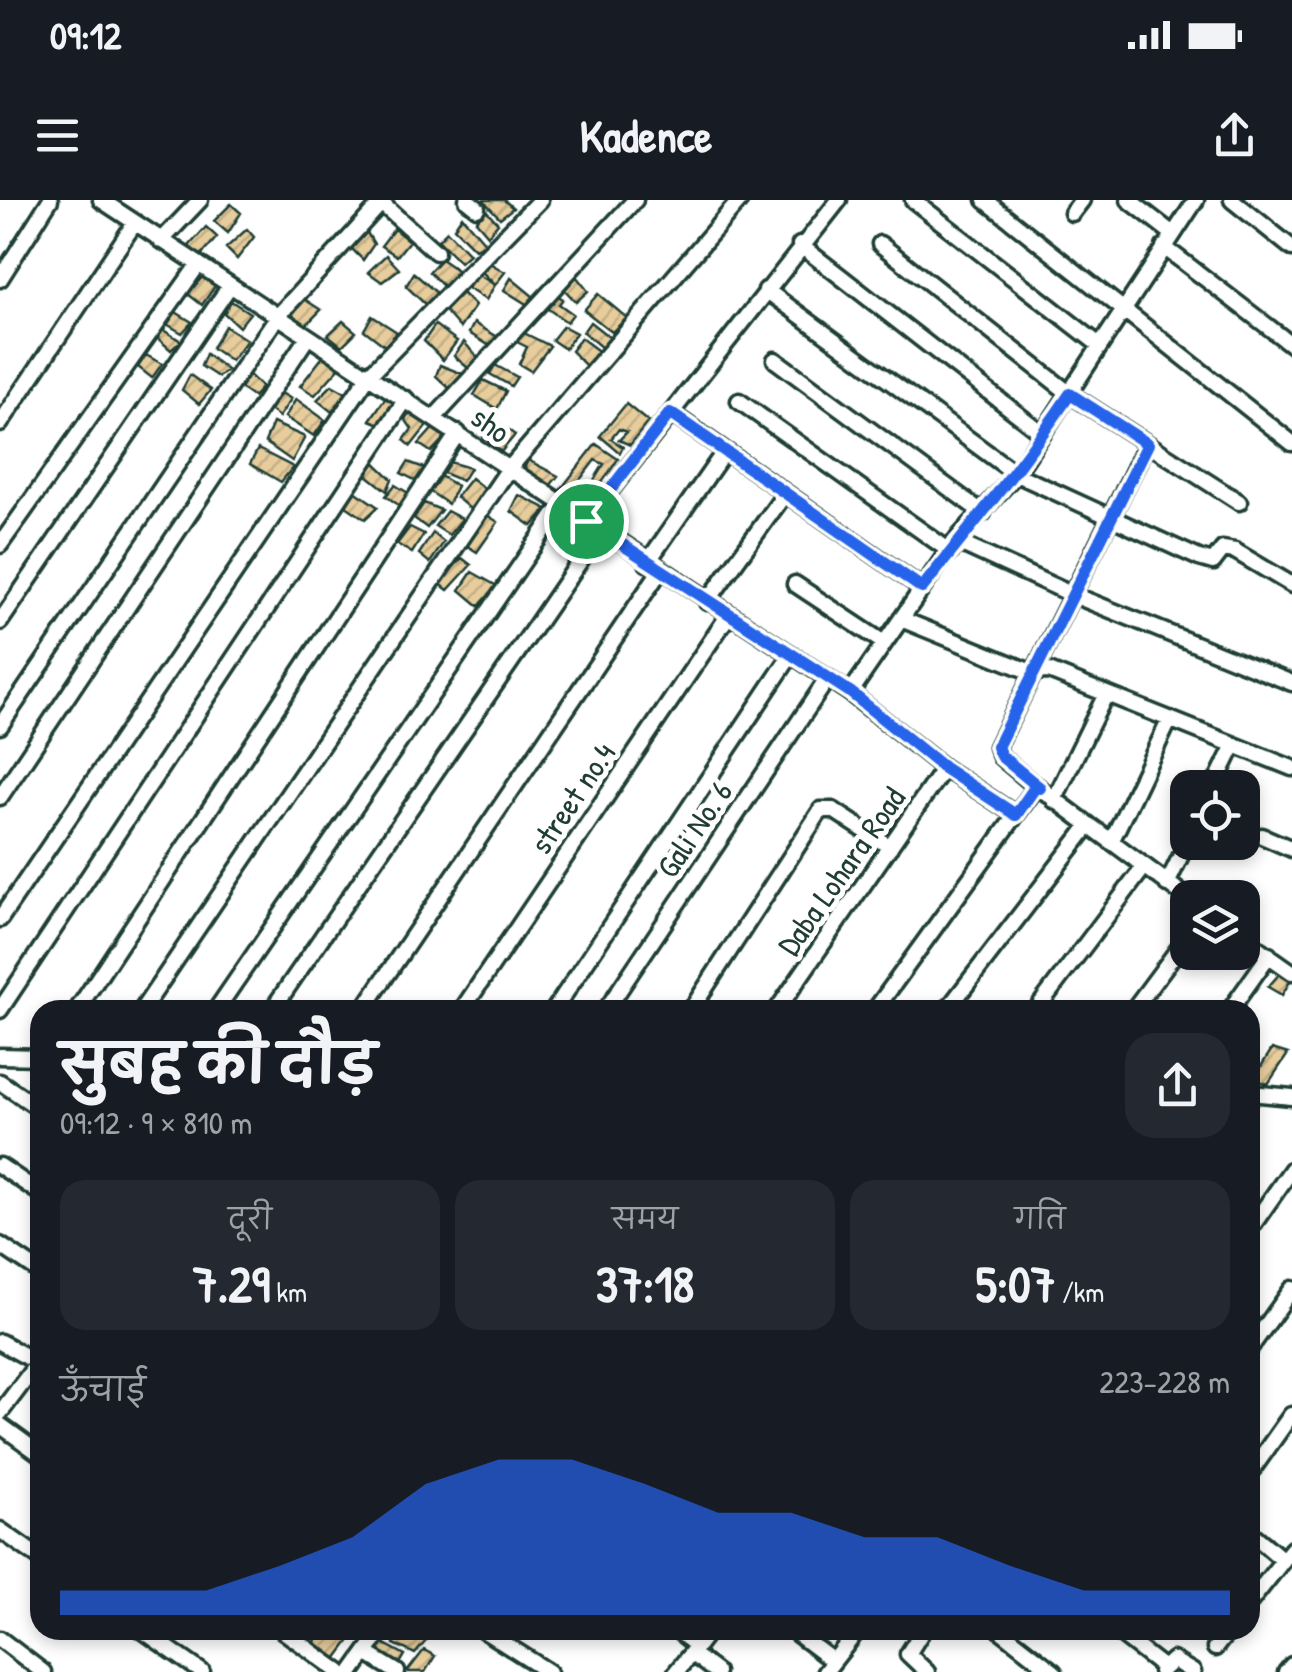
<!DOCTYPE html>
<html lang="hi">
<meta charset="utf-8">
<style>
body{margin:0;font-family:"Patrick Hand","Playpen Sans Deva",sans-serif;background:#242831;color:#f1f3f6;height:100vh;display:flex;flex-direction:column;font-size:38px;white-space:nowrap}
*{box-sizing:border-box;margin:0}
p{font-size:32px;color:#9ea1a6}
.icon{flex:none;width:55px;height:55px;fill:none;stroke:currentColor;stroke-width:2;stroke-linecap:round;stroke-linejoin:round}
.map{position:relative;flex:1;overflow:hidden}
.details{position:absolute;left:30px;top:800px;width:1230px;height:640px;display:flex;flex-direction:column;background:#171b24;border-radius:30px;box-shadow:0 5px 15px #0003}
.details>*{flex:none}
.controls{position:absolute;left:1170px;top:570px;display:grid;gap:20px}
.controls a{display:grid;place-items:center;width:90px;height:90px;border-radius:20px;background:#171b24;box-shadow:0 5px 15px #0003;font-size:50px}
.pin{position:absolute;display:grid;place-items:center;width:85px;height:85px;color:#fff;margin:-42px;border:5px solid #fff;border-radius:50%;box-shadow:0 2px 10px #0007}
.round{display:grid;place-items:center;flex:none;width:105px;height:105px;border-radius:30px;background:#242831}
.summary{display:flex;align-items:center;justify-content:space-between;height:170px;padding:0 30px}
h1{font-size:55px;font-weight:700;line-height:75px}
.stats{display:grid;grid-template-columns:repeat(3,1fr);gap:15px;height:170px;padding:10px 30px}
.stats div{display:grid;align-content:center;border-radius:25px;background:#242831;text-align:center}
.stats b{font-size:50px;font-weight:700}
.stats small{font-size:28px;font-weight:400}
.stats p{font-size:28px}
.chart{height:280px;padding:20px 30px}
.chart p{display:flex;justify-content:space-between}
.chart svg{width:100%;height:180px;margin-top:10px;fill:#2563eb;opacity:.7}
.status{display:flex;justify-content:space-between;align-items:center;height:70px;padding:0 50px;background:#171b24;direction:ltr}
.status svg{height:28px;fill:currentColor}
header{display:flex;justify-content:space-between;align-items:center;height:130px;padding:0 30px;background:#171b24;font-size:45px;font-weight:700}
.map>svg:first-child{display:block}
</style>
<div class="status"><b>09:12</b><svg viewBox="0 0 49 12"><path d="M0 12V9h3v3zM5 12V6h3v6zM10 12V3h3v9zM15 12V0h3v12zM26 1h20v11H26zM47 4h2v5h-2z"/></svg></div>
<header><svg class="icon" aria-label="menu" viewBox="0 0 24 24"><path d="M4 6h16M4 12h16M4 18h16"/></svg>Kadence<svg class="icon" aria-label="share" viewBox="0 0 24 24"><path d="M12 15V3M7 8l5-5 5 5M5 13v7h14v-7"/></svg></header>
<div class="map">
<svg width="1292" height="1472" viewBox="0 0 1292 1472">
<defs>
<pattern id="building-hatch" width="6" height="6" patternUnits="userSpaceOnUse" patternTransform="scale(2.5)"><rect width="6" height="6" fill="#e7cc9c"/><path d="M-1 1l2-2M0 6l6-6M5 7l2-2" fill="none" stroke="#c6b087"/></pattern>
</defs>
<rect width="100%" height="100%" fill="#fff"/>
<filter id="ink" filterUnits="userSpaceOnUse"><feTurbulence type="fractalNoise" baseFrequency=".01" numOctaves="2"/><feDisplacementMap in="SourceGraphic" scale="20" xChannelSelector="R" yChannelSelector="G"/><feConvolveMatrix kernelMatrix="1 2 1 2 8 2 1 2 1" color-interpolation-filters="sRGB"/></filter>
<g filter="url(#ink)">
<path fill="url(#building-hatch)" stroke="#1f3d34" stroke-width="2.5" d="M483 0H504L513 8 500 18Z
M231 4 241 13 228 33 214 21Z
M486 10 498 23 488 35 476 21Z
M462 16 486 44 475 49 454 28Z
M206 27 217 37 199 58 189 46Z
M247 29 254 37 237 59 226 48Z
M394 29 409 41 397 56 381 46Z
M366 31 374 44 363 60 351 48Z
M447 31 469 54 460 62 438 40Z
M386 55 399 69 382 82 368 72Z
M441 59 457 70 445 88 429 72Z
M488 62 505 72 495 85 480 70Z
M474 72 495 85 486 100 464 86Z
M414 73 439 95 426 105 406 86Z
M204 75 215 86 202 105 188 94Z
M576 76 588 91 576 102 564 89Z
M511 78 534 97 528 105 504 90Z
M462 93 475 106 460 128 445 111Z
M554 93 563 99 559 104 573 114 567 122 545 107Z
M598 94 627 118 612 132 584 110Z
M304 99 321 110 306 125 292 115Z
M231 101 250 113 239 127 224 113Z
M174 111 192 122 182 133 165 123Z
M372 116 397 132 385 146 364 130Z
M343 121 356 132 342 146 328 135Z
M590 122 613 140 602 148 583 132Z
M474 123 496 136 490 146 469 133Z
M435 125 457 141 443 160 424 141Z
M225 126 247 140 231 161 212 148Z
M563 126 576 133 565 149 552 140Z
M160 128 181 141 171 150 155 136Z
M522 132 550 146 531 171 519 164 527 147 513 140Z
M581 138 601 153 588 168 571 151Z
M464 142 479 159 468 168 454 156Z
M206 154 227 170 218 177 201 166Z
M325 154 340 167 315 195 300 186Z
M146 155 162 164 152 178 138 167Z
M440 165 463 174 451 190 436 176Z
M495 165 517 177 511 186 490 174Z
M246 172 262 187 253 197 237 186Z
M190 175 211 190 199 204 182 190Z
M483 180 506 191 497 209 474 195Z
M332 185 346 193 332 212 317 200Z
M278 191 291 199 279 217 268 209Z
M386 197 396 203 380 224 370 220Z
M296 199 325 220 314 236 285 217Z
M626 204 648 222 630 245 619 240 627 232 619 229 611 239 623 247 620 253 600 236Z
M410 211 429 223 411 246 404 240 412 229 405 219Z
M492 218 515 235 501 252 479 233Z
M273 223 305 237 292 261 265 242Z
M437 224 449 233 431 252 419 244Z
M596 244 618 259 600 286 594 280 604 264 595 260 573 289 586 300 576 308 558 293Z
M258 249 293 267 281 282 250 264Z
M528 260 558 276 549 287 523 271Z
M373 261 392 279 387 291 367 275Z
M408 262 427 269 419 282 401 273Z
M449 262 470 268 462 281 441 272Z
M440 276 457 286 448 304 429 291Z
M471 278 486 290 470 309 456 297Z
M395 285 410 294 400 306 386 296Z
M355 291 378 307 365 319 346 306Z
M519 295 547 309 532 326 511 311Z
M424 303 441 310 427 328 414 318Z
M447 311 462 319 449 335 435 326Z
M487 315 498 322 477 352 466 345Z
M410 327 424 334 412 353 397 344Z
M433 333 444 342 430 363 419 354Z
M462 358 471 365 448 390 439 383Z
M472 372 497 386 479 406 460 390Z
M1281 772 1292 778 1282 795 1268 787Z
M1272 849 1288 854 1268 884 1253 879Z
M324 1430 354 1435 336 1459 312 1445Z
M392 1430H411L426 1441 415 1454 394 1444 398 1435Z
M381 1442 405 1455 398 1467 374 1453Z
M424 1450 435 1456 425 1472H407Z"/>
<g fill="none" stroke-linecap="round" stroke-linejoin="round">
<g stroke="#1f3d34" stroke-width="21">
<path id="street" d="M101 0 850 493
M467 0 477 8
M913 0 1098 144
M985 0 1292 243
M1129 0 1173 34
M1232 0 1292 48
M381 3 436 52
M1072 13 1082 0
M161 41 200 0
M880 44 1070 194 1239 302
M800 45 1043 234
M1164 47 1292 145
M0 79 50 0
M766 90 1016 274 1199 358 1213 362 1223 349 1235 351 1292 385
M775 160 983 313
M739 201 951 352
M671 213 922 388
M434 218 635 0
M0 224 134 24
M586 321 839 0
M955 341 1071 394 1292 483
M0 345 198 65
M647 363 724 252
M795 384 884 443
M707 402 784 295
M901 419 1031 472 1049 471 1292 568
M0 422 229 87
M0 526 277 117 384 0
M944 568 1016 615
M1213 588 1234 545
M1039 589 1001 557 997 547 1147 244
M0 597 307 138
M1054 600 1105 496
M1262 636 1292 649
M1111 642 1170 519
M1167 684 1188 641
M0 719 369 175 540 0
M1242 737 1292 772
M0 810 406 199
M77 810 458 233
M142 810 508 270 740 0
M216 810 561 306
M272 810 600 332
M363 810 660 371
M462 810 728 416
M554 810 791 455
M606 810 828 478
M691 810 821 610H833L890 647
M777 810 944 568 850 493 955 341 1016 274 1196 0
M875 810 1037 586 1089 625
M947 810 1089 625 1188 698
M1036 810 1144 667
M1133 810 1188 736
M1230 810 1269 755
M0 856 40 857
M0 882 40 909
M1250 893 1292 897
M0 966 40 993
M1250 1029 1292 969
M0 1045 40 1072
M0 1142 38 1163
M1250 1148 1292 1089
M0 1213 40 1160
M0 1225 40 1254
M1250 1273 1291 1215
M0 1330 40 1358
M1250 1332 1283 1360
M1250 1402 1292 1349
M142 1430 202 1472
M282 1430 340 1472
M483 1430 549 1472
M792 1430 833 1461
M923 1430 908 1454 927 1472
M1000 1430 1054 1472
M1115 1430 1164 1468
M0 1439 43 1472
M697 1446 709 1430
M1215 1448 1229 1430
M366 1453 397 1472
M691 1453 716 1472
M1161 1471 1173 1460 1193 1472
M352 1472 382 1430
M676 1472 697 1446 677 1430
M825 1472 858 1430
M1286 1472 1292 1465"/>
</g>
<use href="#street" stroke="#fff" stroke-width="14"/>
</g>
</g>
<g fill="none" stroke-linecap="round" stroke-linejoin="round" filter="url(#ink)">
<g stroke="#fff" stroke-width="20">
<path id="route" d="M1070 194 1148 244 997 547 1001 556 1040 588 1036 586 1016 615 944 568 850 492 586 321 670 213 922 388C973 325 1024 262 1070 194Z"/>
</g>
<use href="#route" stroke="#2563eb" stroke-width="12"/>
</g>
<g text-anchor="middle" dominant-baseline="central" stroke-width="10" stroke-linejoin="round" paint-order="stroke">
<g font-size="32" fill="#1f3d34" stroke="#fff">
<text transform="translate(491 224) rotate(36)">sho</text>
<text transform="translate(572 598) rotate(-56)">street no.4</text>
<text transform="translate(694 629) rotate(-56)">Gali No. 6</text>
<text transform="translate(841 671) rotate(-55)">Daba Lohara Road</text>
</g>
</g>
</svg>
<div class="controls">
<a><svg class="icon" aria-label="locate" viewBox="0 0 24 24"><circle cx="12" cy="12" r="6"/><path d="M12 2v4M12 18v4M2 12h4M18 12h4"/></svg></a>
<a><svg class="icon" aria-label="layers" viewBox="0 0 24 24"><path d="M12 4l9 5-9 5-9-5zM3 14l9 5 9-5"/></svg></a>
</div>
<div class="pin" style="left:586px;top:321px;background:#1e9e55"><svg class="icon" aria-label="arrive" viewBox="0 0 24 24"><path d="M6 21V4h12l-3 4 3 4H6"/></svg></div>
<section class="details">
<div class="summary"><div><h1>सुबह की दौड़</h1><p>09:12 · 9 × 810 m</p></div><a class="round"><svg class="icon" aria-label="share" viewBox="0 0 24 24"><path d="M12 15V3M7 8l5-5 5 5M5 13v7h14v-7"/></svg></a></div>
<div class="stats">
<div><p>दूरी</p><b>7.29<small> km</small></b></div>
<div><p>समय</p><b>37:18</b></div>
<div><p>गति</p><b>5:07<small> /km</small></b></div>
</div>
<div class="chart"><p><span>ऊँचाई</span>223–228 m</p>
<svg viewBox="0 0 160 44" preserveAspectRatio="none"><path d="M0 44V38L10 38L20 38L30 32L40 25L50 12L60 6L70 6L80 12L90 19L100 19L110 25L120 25L130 32L140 38L150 38L160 38V44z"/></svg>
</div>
</section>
</div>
